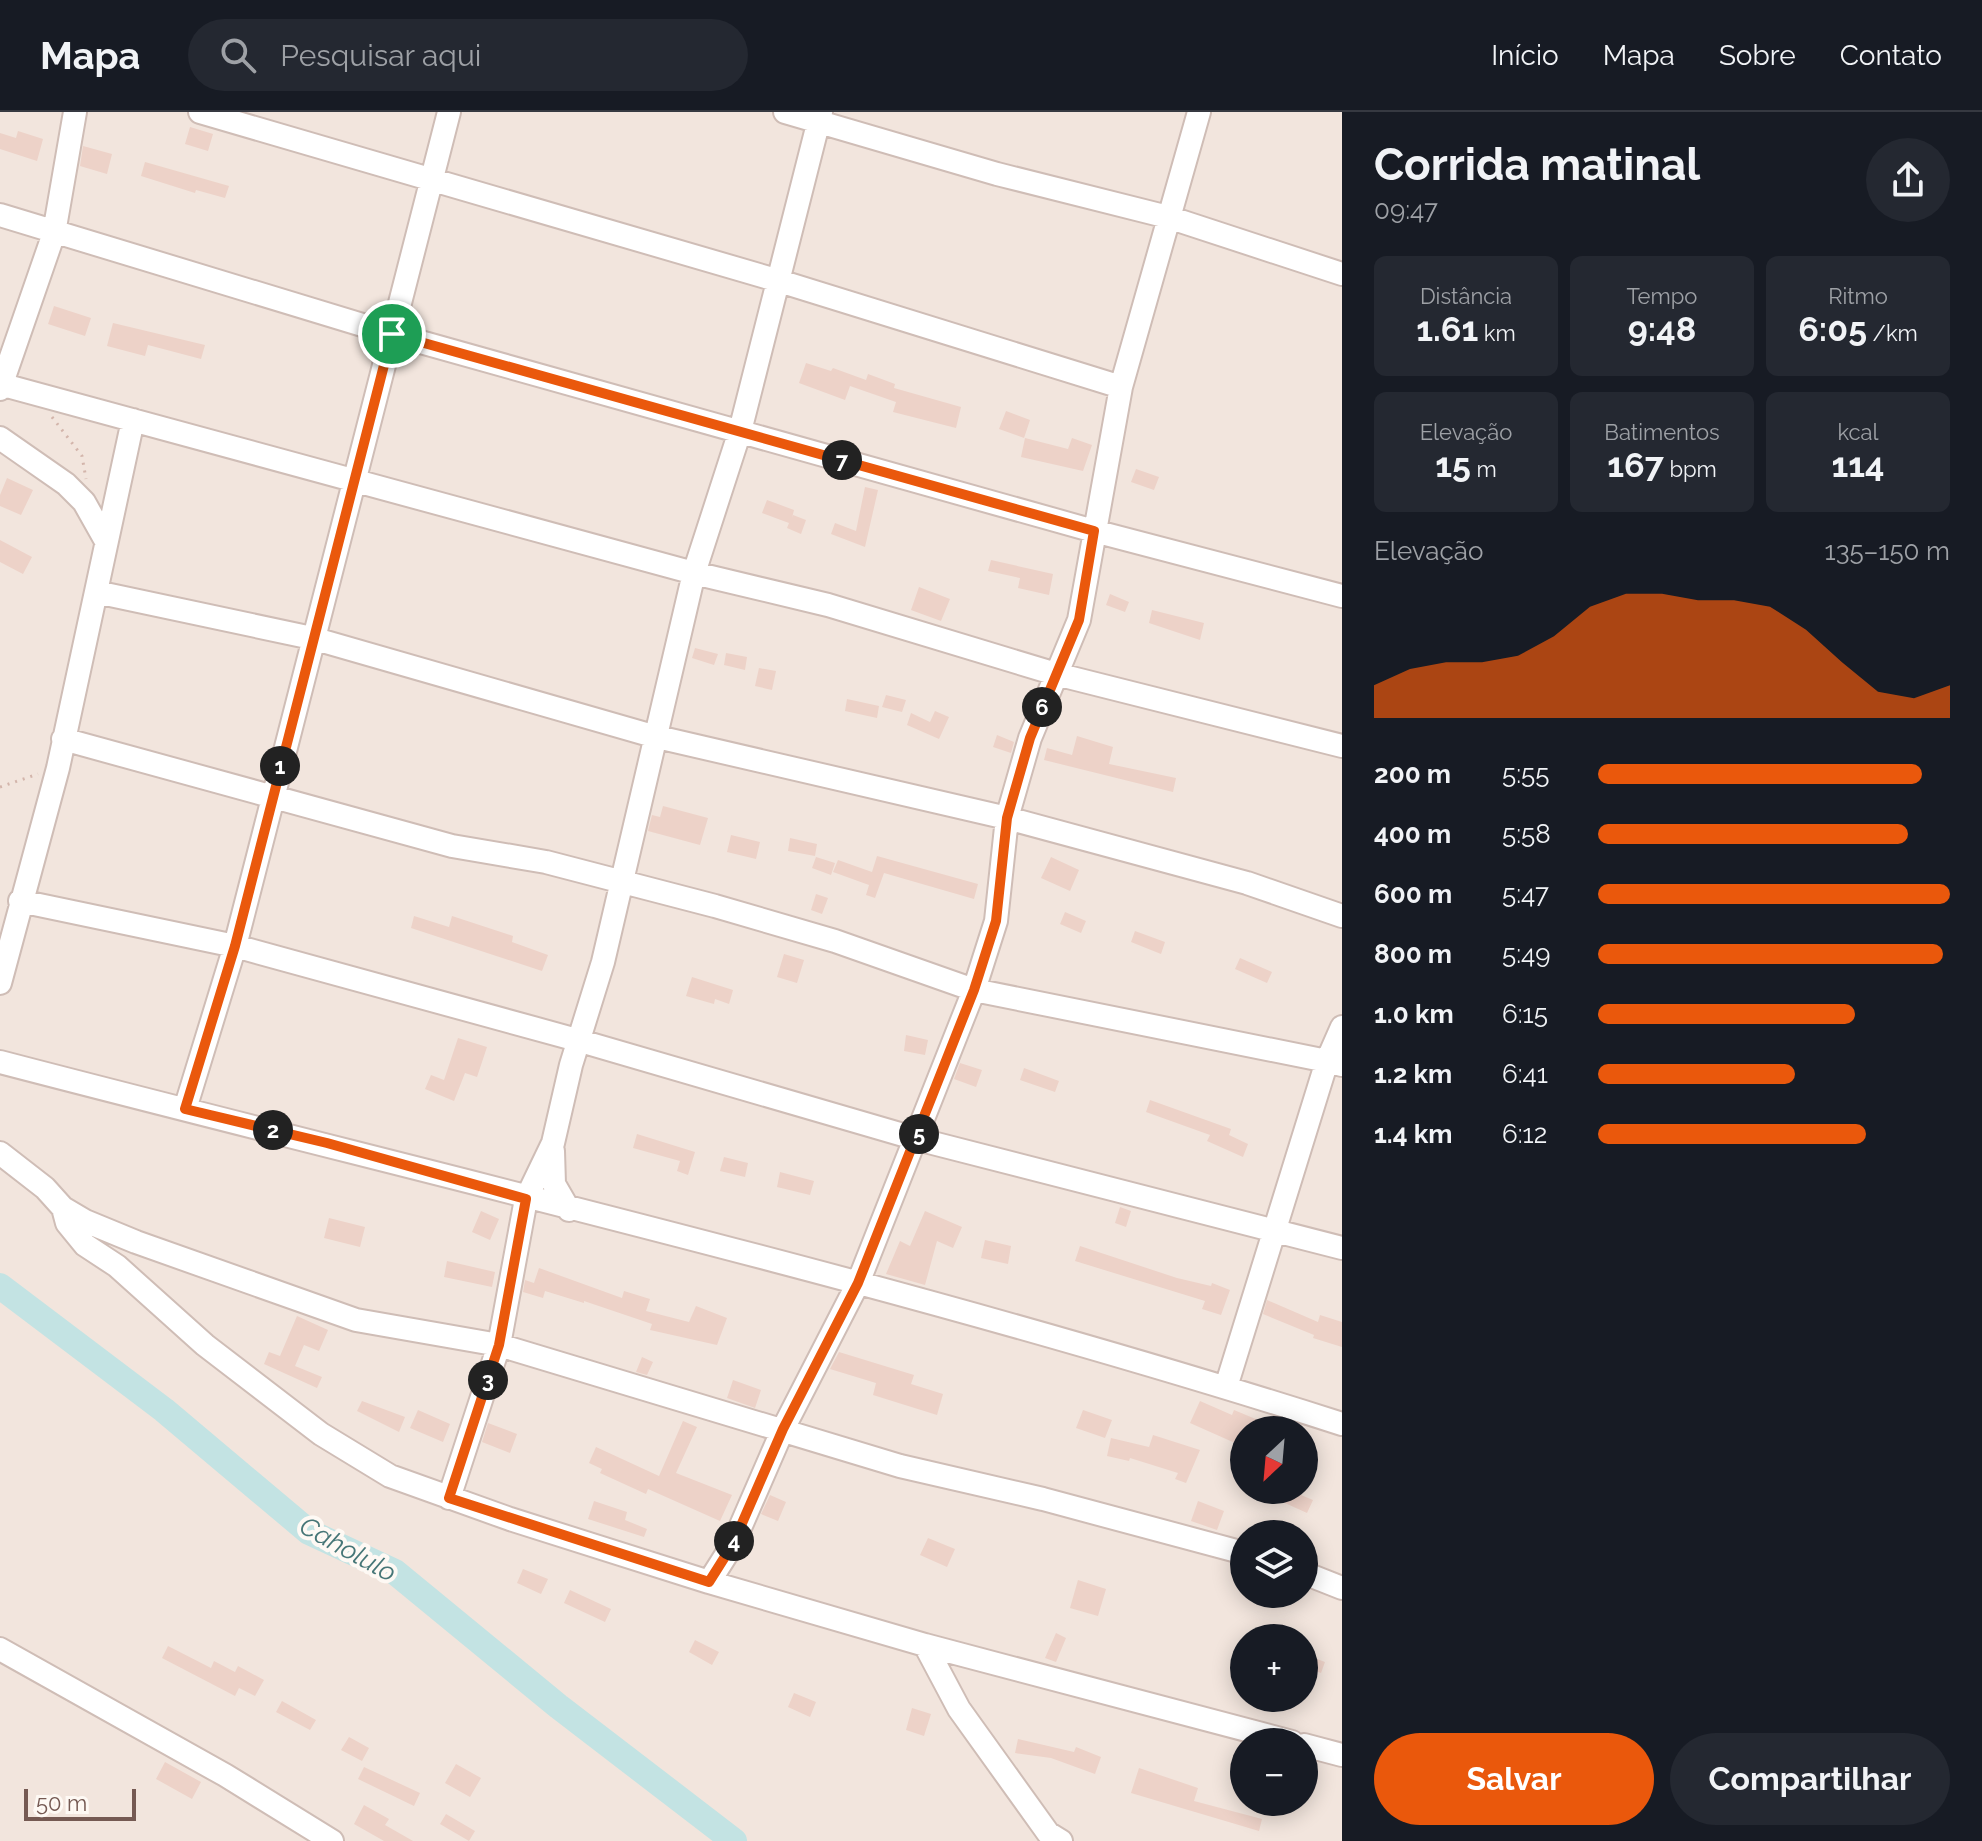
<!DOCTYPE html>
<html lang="pt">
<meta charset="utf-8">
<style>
body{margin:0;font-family:Raleway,sans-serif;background:#242831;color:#f1f3f6;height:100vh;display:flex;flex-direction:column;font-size:30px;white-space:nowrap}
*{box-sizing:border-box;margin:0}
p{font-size:26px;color:#9ea1a6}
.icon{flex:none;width:44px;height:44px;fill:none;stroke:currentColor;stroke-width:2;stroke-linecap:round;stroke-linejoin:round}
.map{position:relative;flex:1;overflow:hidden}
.details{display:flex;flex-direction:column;background:#171b24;width:640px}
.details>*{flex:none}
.needle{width:52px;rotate:206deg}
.buttons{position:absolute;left:1230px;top:1304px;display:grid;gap:16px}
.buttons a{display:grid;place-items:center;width:88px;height:88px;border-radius:50%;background:#171b24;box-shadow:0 4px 20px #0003;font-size:40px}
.scale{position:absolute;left:24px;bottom:20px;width:112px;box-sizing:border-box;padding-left:8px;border:4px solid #755952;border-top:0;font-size:22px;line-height:28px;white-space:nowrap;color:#755952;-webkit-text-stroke:6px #fef9f4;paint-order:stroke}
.pin{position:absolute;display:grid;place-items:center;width:68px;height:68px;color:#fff;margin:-34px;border:4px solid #fff;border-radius:50%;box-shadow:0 2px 8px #0007}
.km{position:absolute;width:40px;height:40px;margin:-20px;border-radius:50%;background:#222;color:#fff;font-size:22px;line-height:40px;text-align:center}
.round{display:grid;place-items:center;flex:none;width:84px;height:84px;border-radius:42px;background:#242831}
.overview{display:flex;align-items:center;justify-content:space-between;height:136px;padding:0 32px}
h1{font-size:44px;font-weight:700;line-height:60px}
.stats{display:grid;grid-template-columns:repeat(3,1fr);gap:12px;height:136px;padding:8px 32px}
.stats div{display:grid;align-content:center;border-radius:12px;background:#242831;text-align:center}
.stats b{font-size:34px;font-weight:700}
.stats small{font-size:22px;font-weight:400}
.stats p{font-size:22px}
.chart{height:224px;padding:16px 32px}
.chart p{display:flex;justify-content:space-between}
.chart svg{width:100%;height:144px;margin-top:8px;fill:#ea580c;opacity:.7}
.button{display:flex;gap:16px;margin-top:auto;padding:16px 32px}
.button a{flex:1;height:92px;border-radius:48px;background:#ea580c;color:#fff;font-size:32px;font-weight:700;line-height:92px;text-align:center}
.button a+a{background:#242831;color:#f1f3f6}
ul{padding:0 32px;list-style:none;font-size:26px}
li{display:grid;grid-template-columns:128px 96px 1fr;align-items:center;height:60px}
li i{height:20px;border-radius:10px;background:#ea580c}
header{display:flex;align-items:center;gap:48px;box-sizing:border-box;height:112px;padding:0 40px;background:#171b24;border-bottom:2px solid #363941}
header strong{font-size:38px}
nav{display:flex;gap:44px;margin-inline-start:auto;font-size:28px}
.search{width:560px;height:72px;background:#242831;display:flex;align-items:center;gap:20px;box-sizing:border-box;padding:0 28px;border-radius:44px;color:#9ea1a6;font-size:30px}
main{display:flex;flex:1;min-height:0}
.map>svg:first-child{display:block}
</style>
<header>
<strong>Mapa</strong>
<div class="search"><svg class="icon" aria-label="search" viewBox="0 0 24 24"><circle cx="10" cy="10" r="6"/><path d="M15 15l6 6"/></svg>Pesquisar aqui</div>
<nav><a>Início</a><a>Mapa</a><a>Sobre</a><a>Contato</a></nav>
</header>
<main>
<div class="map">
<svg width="1342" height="1729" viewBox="0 0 1342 1729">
<rect width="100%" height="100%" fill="#fbf4ee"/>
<path fill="#f2e5dd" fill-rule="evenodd" d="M0 0H1342V1729H0ZM1244 1318H1304V1378H1244ZM1244 1422H1304V1482H1244ZM1244 1526H1304V1586H1244ZM1244 1630H1304V1690H1244Z"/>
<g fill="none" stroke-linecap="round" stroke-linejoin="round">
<path stroke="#c3e3e3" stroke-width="26" d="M0 1174 164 1298 309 1420 395 1460 558 1594 734 1729"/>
</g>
<path fill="#edd2c8" d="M190 15 213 22 208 39 185 32Z
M18 19 43 27 37 49 0 37V21L16 26Z
M83 34 112 42 107 62 80 54Z
M145 50 229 74 225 86 196 78 195 81 141 64Z
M54 194 91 206 85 224 48 212Z
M113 211 205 233 201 247 148 233 145 244 107 234Z
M806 251 831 259 833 256 866 268 868 262 895 272 894 276 961 295 956 316 893 300 896 290 850 274 845 288 799 271Z
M1006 299 1030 308 1024 326 999 317Z
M1025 326 1068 337 1072 326 1092 333 1083 359 1021 345Z
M1136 357 1159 365 1154 378 1131 370Z
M7 366 33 378 21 403 0 394V383Z
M865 375 878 378 865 435 831 422 835 411 856 419Z
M767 388 794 398 792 406 793 403 806 408 801 422 787 416 789 411 762 401Z
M0 428 32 445 23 462 0 450Z
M991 448 1053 462 1049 483 1018 476 1020 466 988 459Z
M919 475 950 487 941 509 911 498Z
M1110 482 1129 490 1125 500 1106 493Z
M1152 498 1204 511 1200 528 1149 511Z
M695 536 718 542 714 553 692 546Z
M726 541 747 545 745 558 724 553Z
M759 556 776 559 772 578 755 574Z
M886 583 906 588 902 600 882 595Z
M847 587 879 594 877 606 845 599Z
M935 599 949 605 939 627 907 613 911 601 930 610Z
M997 623 1014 630 1011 641 993 635Z
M1077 624 1113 635 1109 652 1176 666 1173 680 1044 648 1047 636 1072 643Z
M663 694 708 706 700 733 648 719 652 703 660 705Z
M731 723 760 730 756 747 727 740Z
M790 726 817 732 815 744 788 739Z
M877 744 978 772 974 787 884 761 875 786 866 783 869 773 833 760 838 748 872 760Z
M816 745 835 751 831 763 812 756Z
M1051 745 1079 758 1070 779 1041 766Z
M816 782 828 786 822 802 811 798Z
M1065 800 1086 809 1081 821 1060 812Z
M414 804 449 815 452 804 513 824 512 830 548 843 542 859 411 816Z
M1135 819 1165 830 1161 842 1131 830Z
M784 842 804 848 797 871 777 865Z
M1240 846 1272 860 1267 871 1235 857Z
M692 865 733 878 729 892 715 887 714 892 686 884Z
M906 923 928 928 925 943 904 939Z
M458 926 487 935 477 965 465 961 454 989 425 977 431 963 444 968Z
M960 951 982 958 976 975 954 967Z
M1024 956 1059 969 1055 980 1020 968Z
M1150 988 1231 1017 1229 1023 1248 1032 1243 1045 1207 1029 1210 1023 1146 1000Z
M637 1022 695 1040 688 1063 677 1059 680 1049 633 1036Z
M724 1045 748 1051 745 1065 720 1059Z
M780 1060 814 1069 810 1083 777 1075Z
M1120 1095 1131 1099 1126 1115 1115 1111Z
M481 1099 499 1107 490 1128 472 1120Z
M925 1099 962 1115 953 1136 937 1129 925 1173 886 1162 900 1129 910 1134Z
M329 1106 365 1115 360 1135 324 1126Z
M985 1128 1011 1134 1008 1152 981 1146Z
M1080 1134 1177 1166 1211 1174 1212 1171 1230 1178 1221 1203 1202 1197 1205 1189 1075 1149Z
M447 1149 495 1160 492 1175 444 1165Z
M539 1156 622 1186 624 1179 650 1187 646 1199 689 1210 696 1194 727 1206 717 1233 650 1218 652 1212 584 1189V1191L545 1179 543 1186 523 1180 525 1168 534 1171Z
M1267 1188 1318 1210 1320 1203 1342 1210V1235L1313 1226 1314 1223 1263 1202Z
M297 1204 328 1218 319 1239 304 1233 295 1254 322 1265 317 1276 264 1252 269 1240 280 1244Z
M839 1240 914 1263 911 1272 943 1282 937 1303 873 1283 876 1271 830 1257Z
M642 1245 653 1250 647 1263 636 1260Z
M733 1268 761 1278 755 1296 727 1286Z
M362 1289 405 1305 399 1320 357 1299Z
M1200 1289 1232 1303 1234 1298 1282 1318H1244V1335L1190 1311Z
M418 1298 450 1312 443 1330 410 1316Z
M1083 1298 1112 1308 1105 1326 1076 1316Z
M683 1309 697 1315 676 1361 732 1383 720 1409 648 1377 646 1382 600 1361 602 1357 589 1351 596 1335 659 1364Z
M488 1311 517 1322 510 1341 482 1330Z
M1153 1323 1200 1338 1186 1371 1175 1367 1178 1361 1130 1346 1129 1349 1107 1344 1111 1326 1149 1335Z
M1256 1378H1289L1313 1388 1307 1401Z
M770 1383 786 1390 778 1409 761 1402Z
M594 1389 627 1400 625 1408 647 1417 644 1425 588 1407Z
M1198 1389 1224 1399 1217 1418 1191 1409Z
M928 1426 955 1437 947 1455 920 1443Z
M523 1457 548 1467 541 1482 517 1471Z
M1078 1468 1106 1477 1098 1504 1070 1496Z
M570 1478 611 1497 605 1510 564 1491Z
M1056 1521 1066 1526 1056 1550 1045 1546Z
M695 1528 719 1540 712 1553 689 1540Z
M168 1534 211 1556 214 1549 235 1560 238 1554 264 1568 255 1584 239 1576 235 1584 162 1546Z
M1304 1542 1325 1550 1321 1561 1304 1555Z
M794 1581 816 1590 810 1605 788 1595Z
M282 1589 316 1608 310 1618 276 1600Z
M912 1596 931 1602 924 1624 906 1618Z
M349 1625 369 1636 362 1649 341 1638Z
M1018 1627 1074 1640 1076 1635 1101 1645 1095 1662 1051 1646 1015 1641Z
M165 1650 201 1670 192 1687 156 1667Z
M456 1652 481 1666 470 1685 445 1671Z
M364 1655 420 1681 414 1694 358 1667Z
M1139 1656 1198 1676 1194 1689 1262 1707 1259 1719 1131 1681Z
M364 1693 389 1707 385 1713 413 1729H384L354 1712Z
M446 1702 475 1719 469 1729 440 1712Z"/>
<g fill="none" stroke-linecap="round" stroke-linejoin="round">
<g stroke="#cfbdb6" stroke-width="26">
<path id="minor" d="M200 0 776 168 1121 275
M785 0 997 62 1168 105 1342 162
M0 103 392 222 1094 419 1342 484
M0 272 694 461 828 493 1056 562 1342 634
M0 277 54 121 75 0
M0 326 66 372 84 390 106 429
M96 480 312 526 653 624 1007 706 1247 771 1342 804
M63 627 452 734 546 750 715 794 835 829 974 878 996 809 1007 706 1030 626 1079 508 1121 275 1199 0
M20 789 235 834 577 928 917 1027 1342 1136
M0 871 58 656 133 308
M0 950C448 1067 901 1171 1342 1312
M185 997 235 834 449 0
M553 1039 554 1072 569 1098
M0 1041 45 1076 63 1096 85 1109 136 1130 356 1208 499 1233 900 1354 1043 1387 1244 1441
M63 1096 67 1111 85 1133 117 1154 205 1233 321 1322 390 1364 510 1407 709 1470 925 1533 1292 1630
M1226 1275 1327 949 1342 953
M449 1386 499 1233 526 1087 553 1031 571 953 603 850 694 461 740 319 821 0
M1304 1461 1342 1476
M709 1470 733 1432 783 1317 858 1171 974 878 1327 949 1342 915
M925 1533 959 1597 1048 1721 1061 1729
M0 1537 225 1663 332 1729
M1304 1633 1342 1643"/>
</g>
<path stroke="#d3b5ab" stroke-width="3" stroke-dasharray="2 6" stroke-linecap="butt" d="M52 305 82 344 86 367
M0 675 38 662"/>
<use href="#minor" stroke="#fff" stroke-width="22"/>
</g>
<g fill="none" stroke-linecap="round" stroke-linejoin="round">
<g stroke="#fff" stroke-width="16">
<path id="route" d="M392 222 1094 419 1079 508 1030 626 1007 706 996 809 974 878 858 1171 783 1317 733 1432 709 1470 449 1386 499 1233 526 1087 327 1031 185 997 235 834Z"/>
</g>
<use href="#route" stroke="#ea580c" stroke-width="10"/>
</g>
<g text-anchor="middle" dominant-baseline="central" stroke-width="8" stroke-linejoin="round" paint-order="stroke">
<g font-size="26" font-style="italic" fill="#467677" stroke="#fef9f4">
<text transform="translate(348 1437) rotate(29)">Caholulo</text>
</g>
</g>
</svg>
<div class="buttons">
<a><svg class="needle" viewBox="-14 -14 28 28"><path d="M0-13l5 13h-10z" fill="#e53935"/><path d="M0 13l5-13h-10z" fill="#9ea1a6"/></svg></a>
<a><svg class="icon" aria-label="layers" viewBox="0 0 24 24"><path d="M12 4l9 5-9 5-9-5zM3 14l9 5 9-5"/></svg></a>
<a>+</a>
<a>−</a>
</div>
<div class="scale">50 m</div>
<div class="pin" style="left:392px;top:222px;background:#1e9e55"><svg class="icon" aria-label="arrive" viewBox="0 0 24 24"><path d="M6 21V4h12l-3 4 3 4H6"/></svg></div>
<b class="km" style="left:280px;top:654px">1</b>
<b class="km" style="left:273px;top:1018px">2</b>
<b class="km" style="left:488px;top:1268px">3</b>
<b class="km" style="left:734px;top:1429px">4</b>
<b class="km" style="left:919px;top:1022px">5</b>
<b class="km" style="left:1042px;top:595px">6</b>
<b class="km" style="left:842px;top:348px">7</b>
</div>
<section class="details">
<div class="overview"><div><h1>Corrida matinal</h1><p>09:47</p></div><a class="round"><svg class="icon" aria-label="share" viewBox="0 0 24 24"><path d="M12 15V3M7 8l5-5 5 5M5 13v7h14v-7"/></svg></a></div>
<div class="stats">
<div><p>Distância</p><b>1.61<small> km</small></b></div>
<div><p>Tempo</p><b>9:48</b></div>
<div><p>Ritmo</p><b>6:05<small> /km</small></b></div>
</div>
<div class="stats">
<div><p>Elevação</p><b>15<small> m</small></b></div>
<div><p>Batimentos</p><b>167<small> bpm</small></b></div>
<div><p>kcal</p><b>114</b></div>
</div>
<div class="chart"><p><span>Elevação</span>135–150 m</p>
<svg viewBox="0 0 160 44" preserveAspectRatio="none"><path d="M0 44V34L10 29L20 27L30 27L40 25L50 19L60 10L70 6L80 6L90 8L100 8L110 10L120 17L130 27L140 36L150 38L160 34V44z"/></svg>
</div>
<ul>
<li><b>200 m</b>5:55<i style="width:92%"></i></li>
<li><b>400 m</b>5:58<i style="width:88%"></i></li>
<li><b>600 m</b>5:47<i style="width:100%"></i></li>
<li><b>800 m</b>5:49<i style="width:98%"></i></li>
<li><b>1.0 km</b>6:15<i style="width:73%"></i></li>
<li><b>1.2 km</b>6:41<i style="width:56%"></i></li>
<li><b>1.4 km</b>6:12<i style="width:76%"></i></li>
</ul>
<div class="button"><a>Salvar</a><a>Compartilhar</a></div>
</section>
</main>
